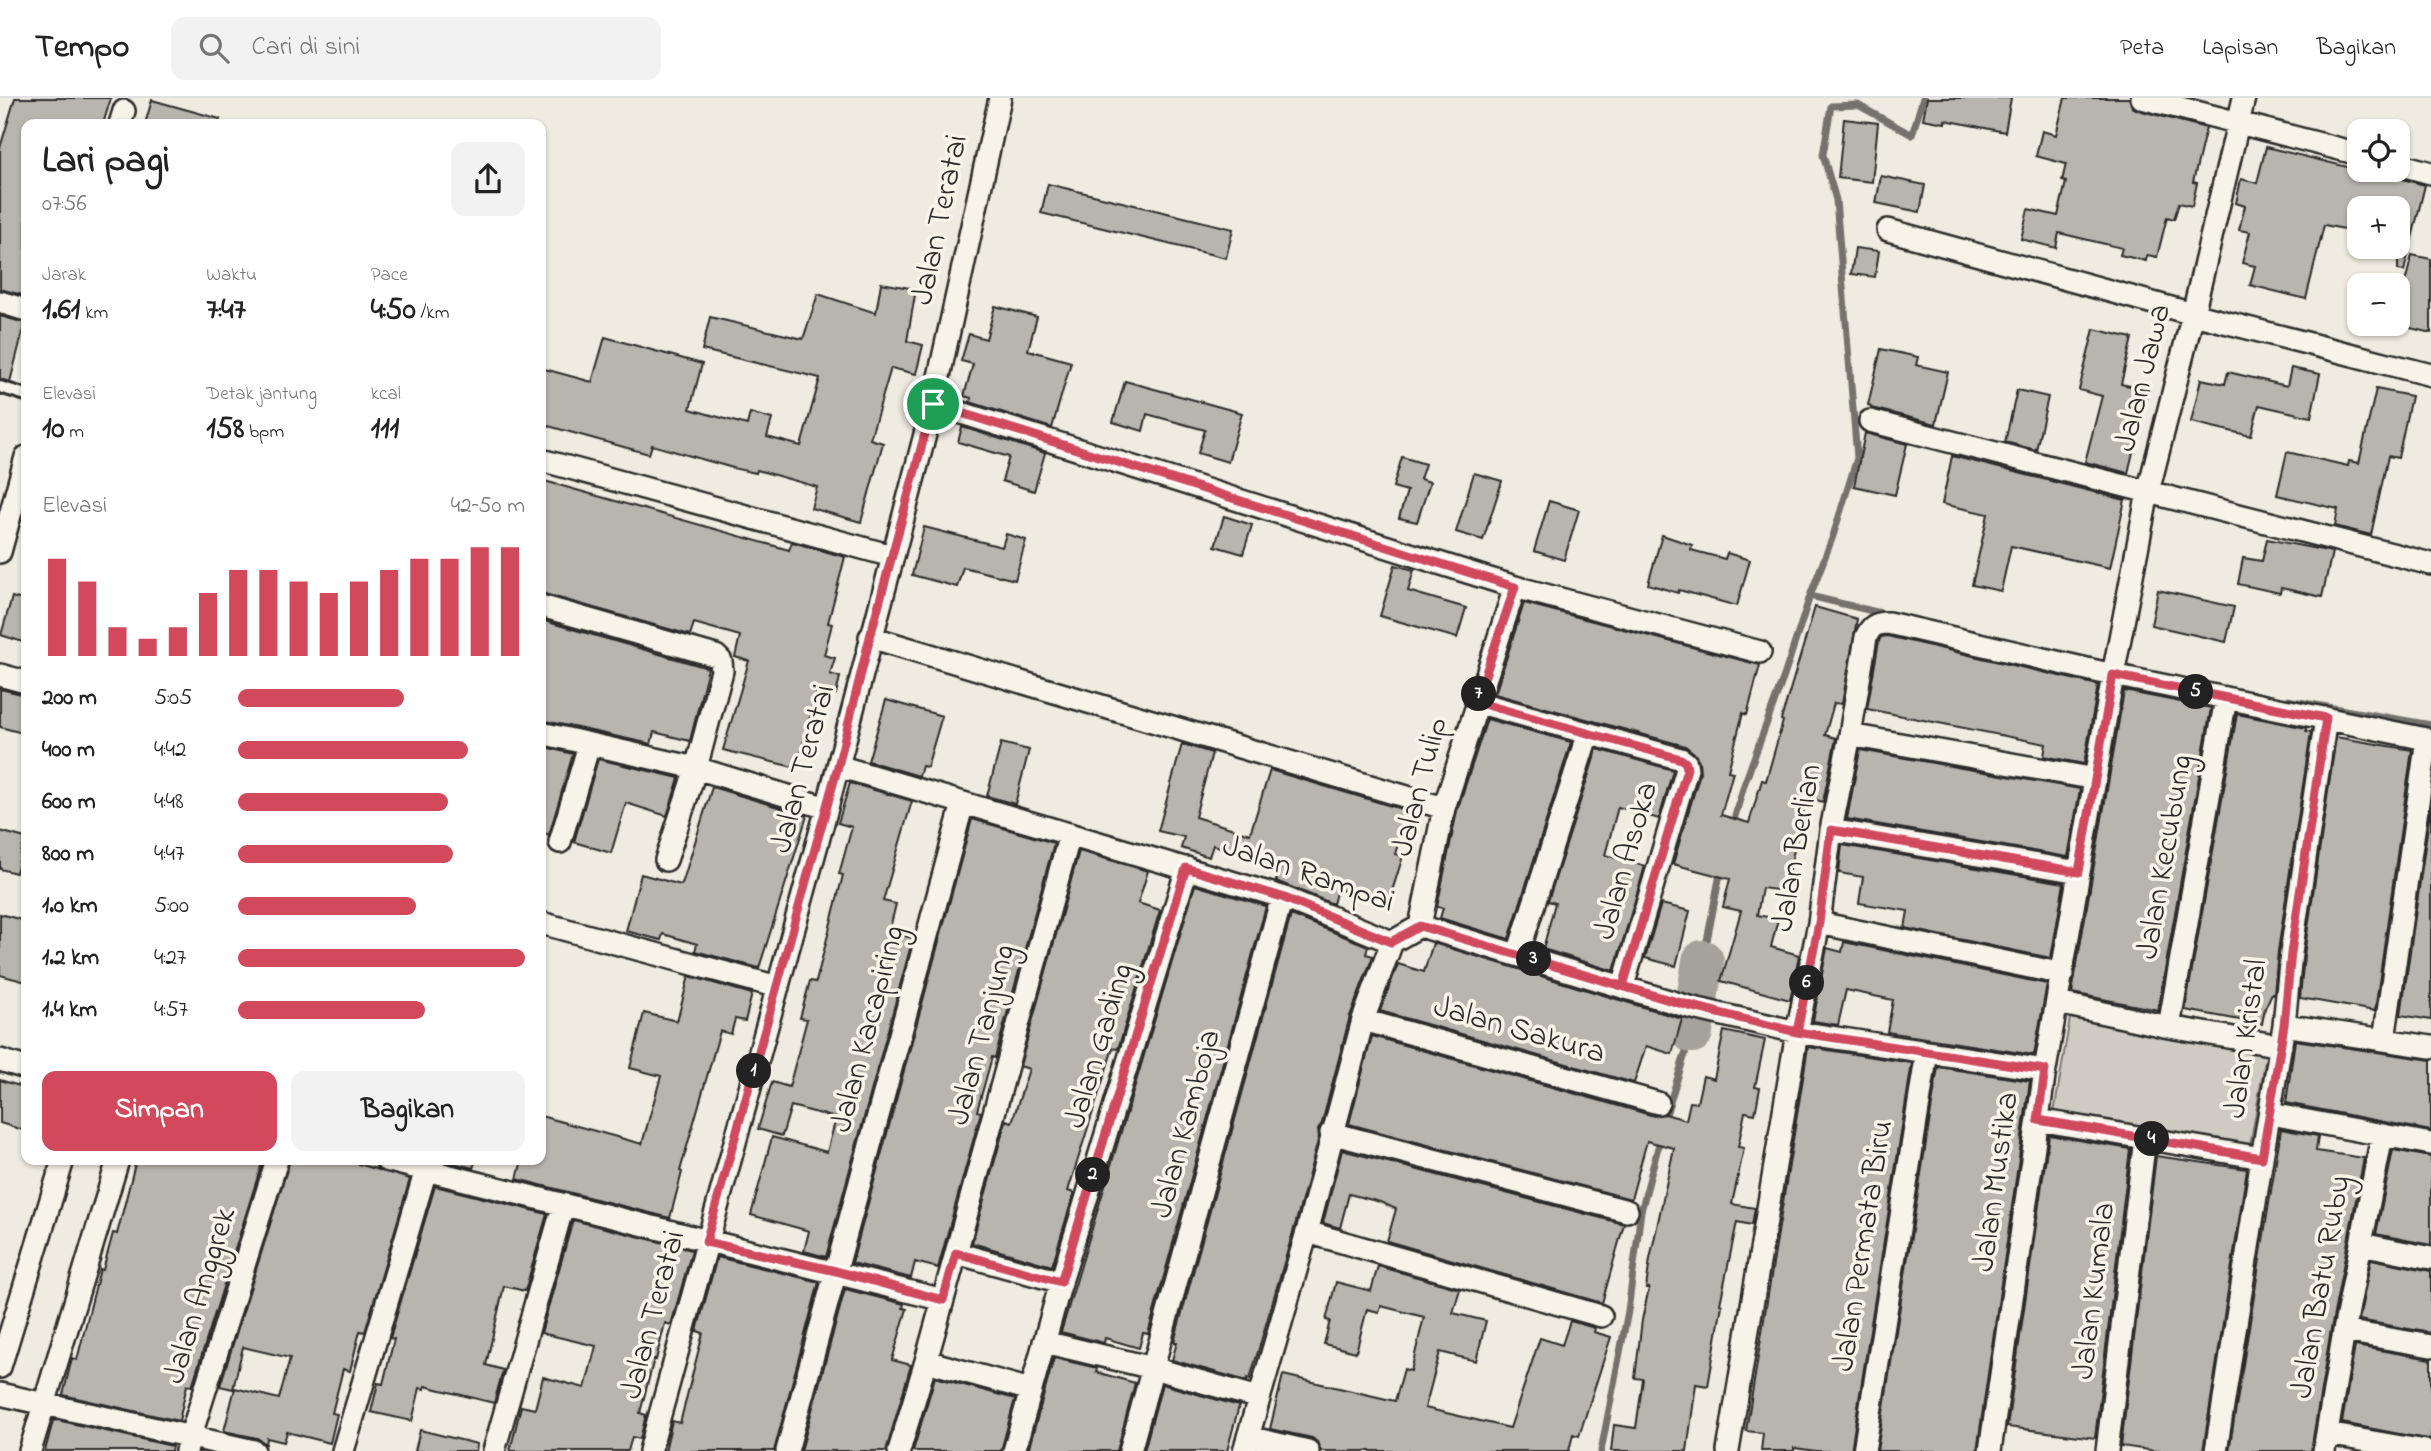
<!DOCTYPE html>
<html lang="id">
<meta charset="utf-8">
<style>
body{margin:0;font-family:"Indie Flower",sans-serif;background:#f2f2f2;color:#222;height:100vh;display:flex;flex-direction:column;font-size:26px;white-space:nowrap}
*{box-sizing:border-box;margin:0}
p{font-size:23px;color:#767676}
.icon{flex:none;width:38px;height:38px;fill:none;stroke:currentColor;stroke-width:2;stroke-linecap:round;stroke-linejoin:round}
.map{position:relative;flex:1;overflow:hidden}
.panel{position:absolute;left:21px;top:21px;width:525px;height:1046px;display:flex;flex-direction:column;background:#fff;border-radius:14px;box-shadow:0 2px 5px #0004}
.panel>*{flex:none}
.fabs{position:absolute;left:2347px;top:21px;display:grid;gap:14px}
.fabs a{display:grid;place-items:center;width:63px;height:63px;border-radius:14px;background:#fff;box-shadow:0 2px 5px #0004;font-size:35px}
.pin{position:absolute;display:grid;place-items:center;width:60px;height:60px;color:#fff;margin:-30px;border:4px solid #fff;border-radius:50%;box-shadow:0 2px 7px #0007}
.km{position:absolute;width:35px;height:35px;margin:-18px;border-radius:50%;background:#222;color:#fff;font-size:19px;line-height:35px;text-align:center}
.round{display:grid;place-items:center;flex:none;width:74px;height:74px;border-radius:14px;background:#f2f2f2}
.headline{display:flex;align-items:center;justify-content:space-between;height:119px;padding:0 21px}
h1{font-size:38px;font-weight:700;line-height:52px}
.figures{display:grid;grid-template-columns:repeat(3,1fr);gap:10px;height:119px;padding:7px 21px}
.figures div{display:grid;align-content:center}
.figures b{font-size:30px;font-weight:700}
.figures small{font-size:19px;font-weight:400}
.figures p{font-size:19px}
.chart{height:196px;padding:14px 21px}
.chart p{display:flex;justify-content:space-between}
.chart svg{width:100%;height:126px;margin-top:7px;stroke:#d1495b;stroke-width:6}
.action{display:flex;gap:14px;margin-top:auto;padding:14px 21px}
.action a{flex:1;height:80px;border-radius:14px;background:#d1495b;color:#fff;font-size:28px;font-weight:700;line-height:80px;text-align:center}
.action a+a{background:#f2f2f2;color:#222}
ul{padding:0 21px;list-style:none;font-size:23px}
li{display:grid;grid-template-columns:112px 84px 1fr;align-items:center;height:52px}
li i{height:18px;border-radius:9px;background:#d1495b}
header{display:flex;align-items:center;gap:42px;box-sizing:border-box;height:98px;padding:0 35px;background:#fff;border-bottom:2px solid #e0e0e0}
header strong{font-size:33px}
nav{display:flex;gap:38px;margin-inline-start:auto;font-size:24px}
.search{width:490px;height:63px;background:#f2f2f2;display:flex;align-items:center;gap:18px;box-sizing:border-box;padding:0 24px;border-radius:14px;color:#767676;font-size:26px}
.map>svg:first-child{display:block}
</style>
<header>
<strong>Tempo</strong>
<div class="search"><svg class="icon" aria-label="search" viewBox="0 0 24 24"><circle cx="10" cy="10" r="6"/><path d="M15 15l6 6"/></svg>Cari di sini</div>
<nav><a>Peta</a><a>Lapisan</a><a>Bagikan</a></nav>
</header>
<div class="map">
<svg width="2431" height="1353" viewBox="0 0 2431 1353">
<rect width="100%" height="100%" fill="#efebe0"/>
<filter id="ink" filterUnits="userSpaceOnUse"><feTurbulence type="fractalNoise" baseFrequency=".0143" numOctaves="2"/><feDisplacementMap in="SourceGraphic" scale="14" xChannelSelector="R" yChannelSelector="G"/><feConvolveMatrix kernelMatrix="1 2 1 2 8 2 1 2 1" color-interpolation-filters="sRGB"/></filter>
<g filter="url(#ink)">
<path fill="#cfcbc2" stroke="#7d7b76" stroke-width="2" d="M2070 920 2267 952 2249 1053 2053 1021Z"/>
<g fill="none" stroke-linecap="round" stroke-linejoin="round">
<path stroke="#74726e" stroke-width="7" d="M1889 517 1810 498 1833 438 1857 360 1836 102 1823 57 1831 8 1858 7 1912 37 1923 0
M2287 602 2431 627
M1732 729 1744 687 1784 578 1810 498
M1703 863 1721 771
M1664 1023 1692 934
M1601 1353 1628 1213 1641 1113 1661 1038"/>
<path stroke="#a4a29a" stroke-width="42" d="M1692 934 1703 863"/>
</g>
<path fill="#b8b5ae" stroke="#2b2b2b" stroke-width="2" d="M15 0H111L103 26H26V198L0 191V50Z
M1927 0H2011L2005 34 1945 22V25L1923 21Z
M2065 0H2129L2132 9 2138 12 2206 30 2193 84 2197 85 2192 108 2179 105 2174 121 2167 119 2157 159 2147 157 2146 163 2120 157 2122 150 2059 135 2056 150 2021 141 2028 111 2058 118 2066 84 2062 83 2066 66 2036 58 2042 33 2056 37Z
M152 2 220 21 219 26H145Z
M1844 21 1878 25 1872 84 1838 80Z
M2266 49 2372 75 2373 72H2387L2395 79 2425 87 2404 173 2398 172V110H2359V134L2324 127 2306 201 2250 187 2255 168 2242 165 2250 134 2239 132 2245 108 2236 105 2241 81 2257 85Z
M1881 78 1925 87 1920 114 1876 105Z
M1048 86 1233 131 1226 160 1041 115Z
M1855 150 1879 153 1875 179 1851 176Z
M2412 157 2431 161V235L2394 226H2398V213Z
M881 185 916 191 907 243 923 247 916 276 891 270 870 341 883 345 861 424 811 410 817 389 757 372 756 375 733 370 652 347 649 356 541 326V270L592 284 605 239 702 266 690 311 747 327 750 315 772 321 767 339 801 348 820 280 702 252 710 219 803 241 818 196 876 215Z
M995 208 1037 219 1028 252 1071 264 1052 330 970 304 971 300 964 298 973 266 961 263 969 236 986 241Z
M0 218 25 225 10 284 0 281Z
M2094 231 2132 240 2121 286 2148 292 2128 375 2085 364 2102 298 2079 292Z
M1881 251 1918 259 1916 267 1948 274 1936 326 1871 310V308L1868 307Z
M2291 270 2320 276 2311 319 2259 307 2251 338 2191 324 2201 281 2225 286 2228 274 2287 288Z
M1125 283 1242 315 1228 364 1198 355 1205 332 1147 316 1143 333 1113 324Z
M2376 291 2411 298 2398 360 2388 358 2371 437 2335 428 2338 411 2277 397 2287 354 2348 368 2349 363 2359 365Z
M2017 292 2048 299 2036 352 2005 344Z
M962 329 1045 355 1034 393 1002 383 1009 359 958 344Z
M1865 335 1907 346 1895 397 1854 388Z
M1952 358 2125 402 2110 470 2011 448 2001 493 1972 487 1988 416 1942 406Z
M1402 359 1425 366 1420 381 1430 384 1417 424 1399 420 1407 393 1393 389Z
M1474 375 1502 383 1483 442 1456 434Z
M541 382 789 452 792 444 845 459 828 525 832 526 824 557 835 560 830 576 840 579 836 596 817 592 797 670 723 652 749 563 735 559 740 538 694 525 690 537 541 495Z
M1549 403 1579 412 1564 462 1534 453Z
M1224 418 1252 427 1243 456 1215 448Z
M924 429 1002 449 1006 436 1026 442 1015 482 963 469 957 489 912 477Z
M1662 437 1692 447 1691 452 1725 461 1727 455 1750 462 1737 508 1679 492 1678 495 1648 486Z
M2267 441 2332 454 2322 499 2281 490 2280 495 2238 486 2243 460 2262 463Z
M1395 467 1414 472 1408 493 1466 510 1457 540 1380 518Z
M2158 492 2234 509 2226 544 2151 527Z
M12 499 26 503V545L1 537Z
M1524 505 1760 567 1747 617 1743 615 1728 673 1733 674 1721 717 1749 725 1762 682 1766 683 1783 623 1781 622 1815 509 1857 521 1842 606 1834 605 1825 637 1836 640 1823 704 1807 699 1784 793 1762 790 1757 817 1778 821 1771 849 1799 857 1790 902 1721 883 1741 813 1723 809 1730 781 1673 766 1700 675 1699 663 1694 655 1685 648 1495 596Z
M541 522 708 570 690 643 654 634 651 646 541 622Z
M1887 538 2098 587 2084 666 2044 658 2046 646 1867 611 1879 543 1881 539Z
M0 591 26 597V636L0 629Z
M2124 593 2211 610 2158 912 2072 895Z
M886 602 942 618 927 669 922 668 919 678 868 663Z
M2237 616 2306 630V633L2311 634 2278 853 2274 896 2272 895 2265 910 2262 926 2185 912Z
M1487 621 1571 644 1509 841 1440 820 1443 810 1437 809 1457 713Z
M2336 639 2412 652 2375 913 2300 900 2304 857Z
M1001 645 1029 652 1015 706 987 698Z
M1182 646 1212 655 1195 719 1250 736 1270 672 1408 713 1395 756 1403 758 1388 806 1337 791 1333 806 1276 783 1281 767 1213 747 1209 759 1181 750 1184 739 1158 733Z
M541 648 573 656 549 737 541 734Z
M1597 651 1673 672 1659 721 1618 709 1605 757 1645 768 1614 873 1543 851 1555 805 1548 803Z
M1860 652 2080 691 2068 759 1847 721Z
M598 661 679 680 667 718 626 705 611 755 574 744Z
M850 685 912 703 883 803 896 806 889 834 913 840 826 1159 804 1153 809 1133 751 1117 772 1039 827 1054 836 1020 791 1008 782 1038 758 1031 772 984 789 989 807 921 800 920 810 883 816 884 843 777 839 776 852 729 838 725Z
M712 689 807 718 759 870 695 853 697 846 663 836 661 842 626 833 641 776 681 787 683 783Z
M2431 706V922L2401 917Z
M972 721 1054 745 995 960 992 959 977 1013 981 1014 938 1170 915 1164 911 1180 852 1165Z
M0 733 25 740 16 775 0 771Z
M1842 747 2064 785 2051 860 1905 830 1908 813 1859 805 1863 779 1839 775Z
M1079 753 1148 773 1138 805 1160 812 1118 951 1113 950 1068 1093 1074 1095 1052 1168 972 1145 1006 1022 1012 1024 1029 971 1020 968Z
M1195 787 1266 808 1148 1236 1143 1235 1139 1250 1105 1240 1104 1245 1061 1234Z
M1661 806 1690 813 1676 868 1645 860Z
M0 816 26 823V884L0 877Z
M1291 817 1368 848 1366 856 1373 858 1350 918 1322 1025 1318 1032 1319 1039 1296 1124 1250 1281 1247 1280V1283L1172 1262 1177 1244H1174Z
M1844 844 2047 886 2034 957 1887 934 1893 902 1846 892 1838 927 1813 923 1827 850 1842 854Z
M1433 845 1682 921 1672 956 1646 948 1634 985 1380 913 1398 866 1424 874Z
M689 878 752 896 745 923 735 921 731 936 720 933 680 1073 682 1074 670 1120 517 1081 522 1062H541V1018L642 1046 661 978 630 970 644 915 677 923Z
M1724 933 1765 942 1755 989 1760 990 1755 1016 1745 1014 1738 1049 1744 1050 1732 1106 1755 1110 1752 1127 1737 1124 1720 1206 1722 1207 1708 1288 1696 1286 1687 1353H1611L1614 1327 1636 1330 1643 1281 1635 1280 1642 1222 1649 1190H1646L1650 1161 1674 1050 1647 1043 1631 1101 1349 1026 1372 938 1654 1018 1665 1016 1686 1022 1690 1004 1697 1005 1703 978 1714 981Z
M2295 942 2431 962V1033L2286 1005Z
M1808 949 1912 965 1851 1353H1816L1794 1350V1353H1761L1763 1335 1746 1333Z
M1938 969 2030 983 1977 1353H1877Z
M0 982 26 990V1033L0 1025Z
M2281 1031 2318 1038 2316 1053 2364 1060 2331 1231 2311 1353H2229Z
M2049 1037 2130 1051 2095 1340 2007 1329Z
M1342 1052 1624 1126 1602 1205 1387 1143 1396 1111 1380 1104 1349 1096 1340 1130 1323 1125Z
M2393 1052 2431 1059V1147L2376 1136Z
M2156 1058 2247 1071 2203 1353H2155L2121 1348Z
M136 1062H263L192 1288 187 1287 179 1323 63 1297 72 1260 77 1262 100 1171 103 1172 113 1135 117 1136Z
M290 1062H345L410 1081 365 1234 360 1233 350 1273 343 1271 332 1315 337 1316 330 1345 287 1334 284 1344 267 1340 266 1346 257 1340 224 1333 235 1290 279 1301 290 1260 243 1249 233 1291 220 1288Z
M441 1062H476L473 1070Z
M435 1088 547 1116 525 1193 504 1188 486 1267 503 1272 494 1305 425 1288 424 1291 420 1290 412 1323 371 1314 378 1285 383 1286 394 1241 390 1240Z
M573 1122 692 1152 671 1227 665 1225 656 1262 654 1261 640 1315 646 1317 640 1341 632 1339 628 1353H510L521 1308 535 1311 543 1279 585 1290 596 1248 541 1235Z
M717 1159 819 1184 774 1353H665L672 1323 680 1325 703 1235 697 1233Z
M2371 1161 2431 1173V1235L2359 1222Z
M1378 1168 1460 1191 1453 1215 1486 1223 1476 1263 1440 1254 1425 1310 1510 1330 1540 1240 1562 1247 1570 1223 1595 1230 1594 1234 1611 1239 1579 1338 1573 1336 1569 1353H1321L1317 1344 1312 1340 1270 1331 1283 1277 1395 1303 1404 1271 1411 1273 1424 1219 1381 1208 1379 1214 1367 1211 1356 1254 1324 1246 1330 1223 1326 1222 1336 1184 1371 1193Z
M845 1191 904 1206 903 1210 907 1211 892 1262 911 1267 886 1353H801Z
M2355 1248 2431 1261V1342L2342 1325Z
M1054 1260 1097 1270 1096 1274 1135 1285 1117 1353H1028Z
M935 1279 1015 1301 1001 1353H913Z
M1162 1286 1239 1308 1227 1353H1144Z
M57 1322 172 1348 171 1353H45L53 1323Z
M420 1332 477 1346 476 1353H415Z"/>
<g fill="none" stroke-linecap="round" stroke-linejoin="round">
<g stroke="#2b2b2b" stroke-width="16">
<path id="lane" d="M0 289 26 297"/>
</g>
<g stroke="#2b2b2b" stroke-width="26">
<path id="street" d="M2142 0 2359 56
M120 26 124 13
M2398 66 2431 75
M1888 132 2193 216 2431 277
M0 204 26 212
M933 306 1515 489 1760 554
M1870 323 2431 466
M541 362 892 458
M0 454 26 359
M541 508 716 558 721 563 722 573 696 670 666 762
M870 539 1444 710
M0 577 26 584
M1476 604 1681 661 1686 665 1687 671 1623 888
M541 635 696 670 827 710
M1850 637 2096 681
M838 668 1282 799 1392 844 1420 828 1689 909 1797 934 2045 972
M1831 732 2079 774
M560 744 589 647
M541 825 778 889
M1819 825 2063 876
M1420 828 1444 710 1515 489
M1518 856 1588 635
M2058 905 2169 929 2281 948
M1363 922 1658 1005
M2284 927 2431 949
M2169 929 2226 600
M2384 942 2427 641
M0 962 26 970
M2271 1016 2431 1046
M2038 1022 2262 1060
M1331 1035 1627 1113
M386 1062 943 1202
M1307 1134 1601 1218
M2361 1146 2431 1160
M956 1155 1061 1184 1031 1292 926 1263Z
M956 1155 1070 736
M1061 1184 1187 770
M2344 1233 2431 1248
M1044 1244 1153 1270 1259 1300
M0 1269 63 1062
M0 1296 254 1353
M2327 1336 2425 1353
M1248 1339 1308 1353
M30 1353 118 1062
M186 1353 277 1062
M343 1353 426 1072
M494 1353 563 1108
M650 1353 827 710 933 306 1000 0
M787 1353 963 705
M899 1353 926 1263
M1014 1353 1031 1292
M1130 1353 1282 799
M1244 1353 1307 1134 1363 922 1392 844
M1728 1353 1797 934 1819 825 1831 732 1850 637 1866 539C1871 528 1876 525 1888 525L2113 577 2431 642
M1864 1353 1927 954
M1990 1353 2045 972 2113 577 2148 394 2193 216 2244 0
M2107 1353 2145 1040
M2216 1353 2262 1060 2284 927 2291 855 2326 620
M2324 1353 2344 1233 2382 1038"/>
</g>
<use href="#lane" stroke="#f7f3e8" stroke-width="10"/>
<use href="#street" stroke="#f7f3e8" stroke-width="21"/>
</g>
</g>
<g fill="none" stroke-linecap="round" stroke-linejoin="round" filter="url(#ink)">
<g stroke="#fff" stroke-width="14">
<path id="route" d="M933 306 870 539 838 668 706 1144 836 1173 943 1202 956 1155 1061 1184 1186 770 1282 799 1391 844 1420 828 1689 908 1797 934 2045 972 2038 1022 2262 1060 2284 927 2291 855 2326 620 2113 577 2079 774 1831 732 1819 825 1797 934C1738 920 1680 906 1623 888L1687 671 1686 665 1681 661 1476 604 1515 489 933 306"/>
</g>
<use href="#route" stroke="#d1495b" stroke-width="9"/>
</g>
<g text-anchor="middle" dominant-baseline="central" stroke-width="7" stroke-linejoin="round" paint-order="stroke">
<g font-size="32" fill="#2b2b2b" stroke="#f7f3e8">
<text transform="translate(941 122) rotate(-78)">Jalan Teratai</text>
<text transform="translate(2144 280) rotate(-76)">Jalan Jawa</text>
<text transform="translate(804 671) rotate(-75)">Jalan Teratai</text>
<text transform="translate(1421 689) rotate(-75)">Jalan Tulip</text>
<text transform="translate(1798 750) rotate(-80)">Jalan Berlian</text>
<text transform="translate(2166 759) rotate(-80)">Jalan Kecubung</text>
<text transform="translate(1627 763) rotate(-74)">Jalan Asoka</text>
<text transform="translate(1308 777) rotate(19)">Jalan Rampai</text>
<text transform="translate(869 931) rotate(-75)">Jalan Kacapiring</text>
<text transform="translate(1519 933) rotate(16)">Jalan Sakura</text>
<text transform="translate(983 937) rotate(-75)">Jalan Tanjung</text>
<text transform="translate(2247 941) rotate(-82)">Jalan Kristal</text>
<text transform="translate(1100 948) rotate(-73)">Jalan Gading</text>
<text transform="translate(1187 1026) rotate(-75)">Jalan Kamboja</text>
<text transform="translate(1997 1084) rotate(-82)">Jalan Mustika</text>
<text transform="translate(1864 1148) rotate(-81)">Jalan Permata Biru</text>
<text transform="translate(2322 1189) rotate(-80)">Jalan Batu Ruby</text>
<text transform="translate(2095 1193) rotate(-83)">Jalan Kumala</text>
<text transform="translate(201 1198) rotate(-73)">Jalan Anggrek</text>
<text transform="translate(654 1217) rotate(-75)">Jalan Teratai</text>
</g>
</g>
</svg>
<div class="fabs">
<a><svg class="icon" aria-label="locate" viewBox="0 0 24 24"><circle cx="12" cy="12" r="6"/><path d="M12 2v4M12 18v4M2 12h4M18 12h4"/></svg></a>
<a>+</a>
<a>−</a>
</div>
<div class="pin" style="left:933px;top:306px;background:#1e9e55"><svg class="icon" aria-label="arrive" viewBox="0 0 24 24"><path d="M6 21V4h12l-3 4 3 4H6"/></svg></div>
<b class="km" style="left:754px;top:973px">1</b>
<b class="km" style="left:1093px;top:1077px">2</b>
<b class="km" style="left:1534px;top:861px">3</b>
<b class="km" style="left:2152px;top:1041px">4</b>
<b class="km" style="left:2196px;top:594px">5</b>
<b class="km" style="left:1807px;top:885px">6</b>
<b class="km" style="left:1479px;top:596px">7</b>
<section class="panel">
<div class="headline"><div><h1>Lari pagi</h1><p>07:56</p></div><a class="round"><svg class="icon" aria-label="share" viewBox="0 0 24 24"><path d="M12 15V3M7 8l5-5 5 5M5 13v7h14v-7"/></svg></a></div>
<div class="figures">
<div><p>Jarak</p><b>1.61<small> km</small></b></div>
<div><p>Waktu</p><b>7:47</b></div>
<div><p>Pace</p><b>4:50<small> /km</small></b></div>
</div>
<div class="figures">
<div><p>Elevasi</p><b>10<small> m</small></b></div>
<div><p>Detak jantung</p><b>158<small> bpm</small></b></div>
<div><p>kcal</p><b>111</b></div>
</div>
<div class="chart"><p><span>Elevasi</span>42–50 m</p>
<svg viewBox="0 0 160 44" preserveAspectRatio="none"><path d="M5 44V10M15 44V18M25 44V34M35 44V38M45 44V34M55 44V22M65 44V14M75 44V14M85 44V18M95 44V22M105 44V18M115 44V14M125 44V10M135 44V10M145 44V6M155 44V6"/></svg>
</div>
<ul>
<li><b>200 m</b>5:05<i style="width:58%"></i></li>
<li><b>400 m</b>4:42<i style="width:80%"></i></li>
<li><b>600 m</b>4:48<i style="width:73%"></i></li>
<li><b>800 m</b>4:47<i style="width:75%"></i></li>
<li><b>1.0 km</b>5:00<i style="width:62%"></i></li>
<li><b>1.2 km</b>4:27<i style="width:100%"></i></li>
<li><b>1.4 km</b>4:57<i style="width:65%"></i></li>
</ul>
<div class="action"><a>Simpan</a><a>Bagikan</a></div>
</section>
</div>
